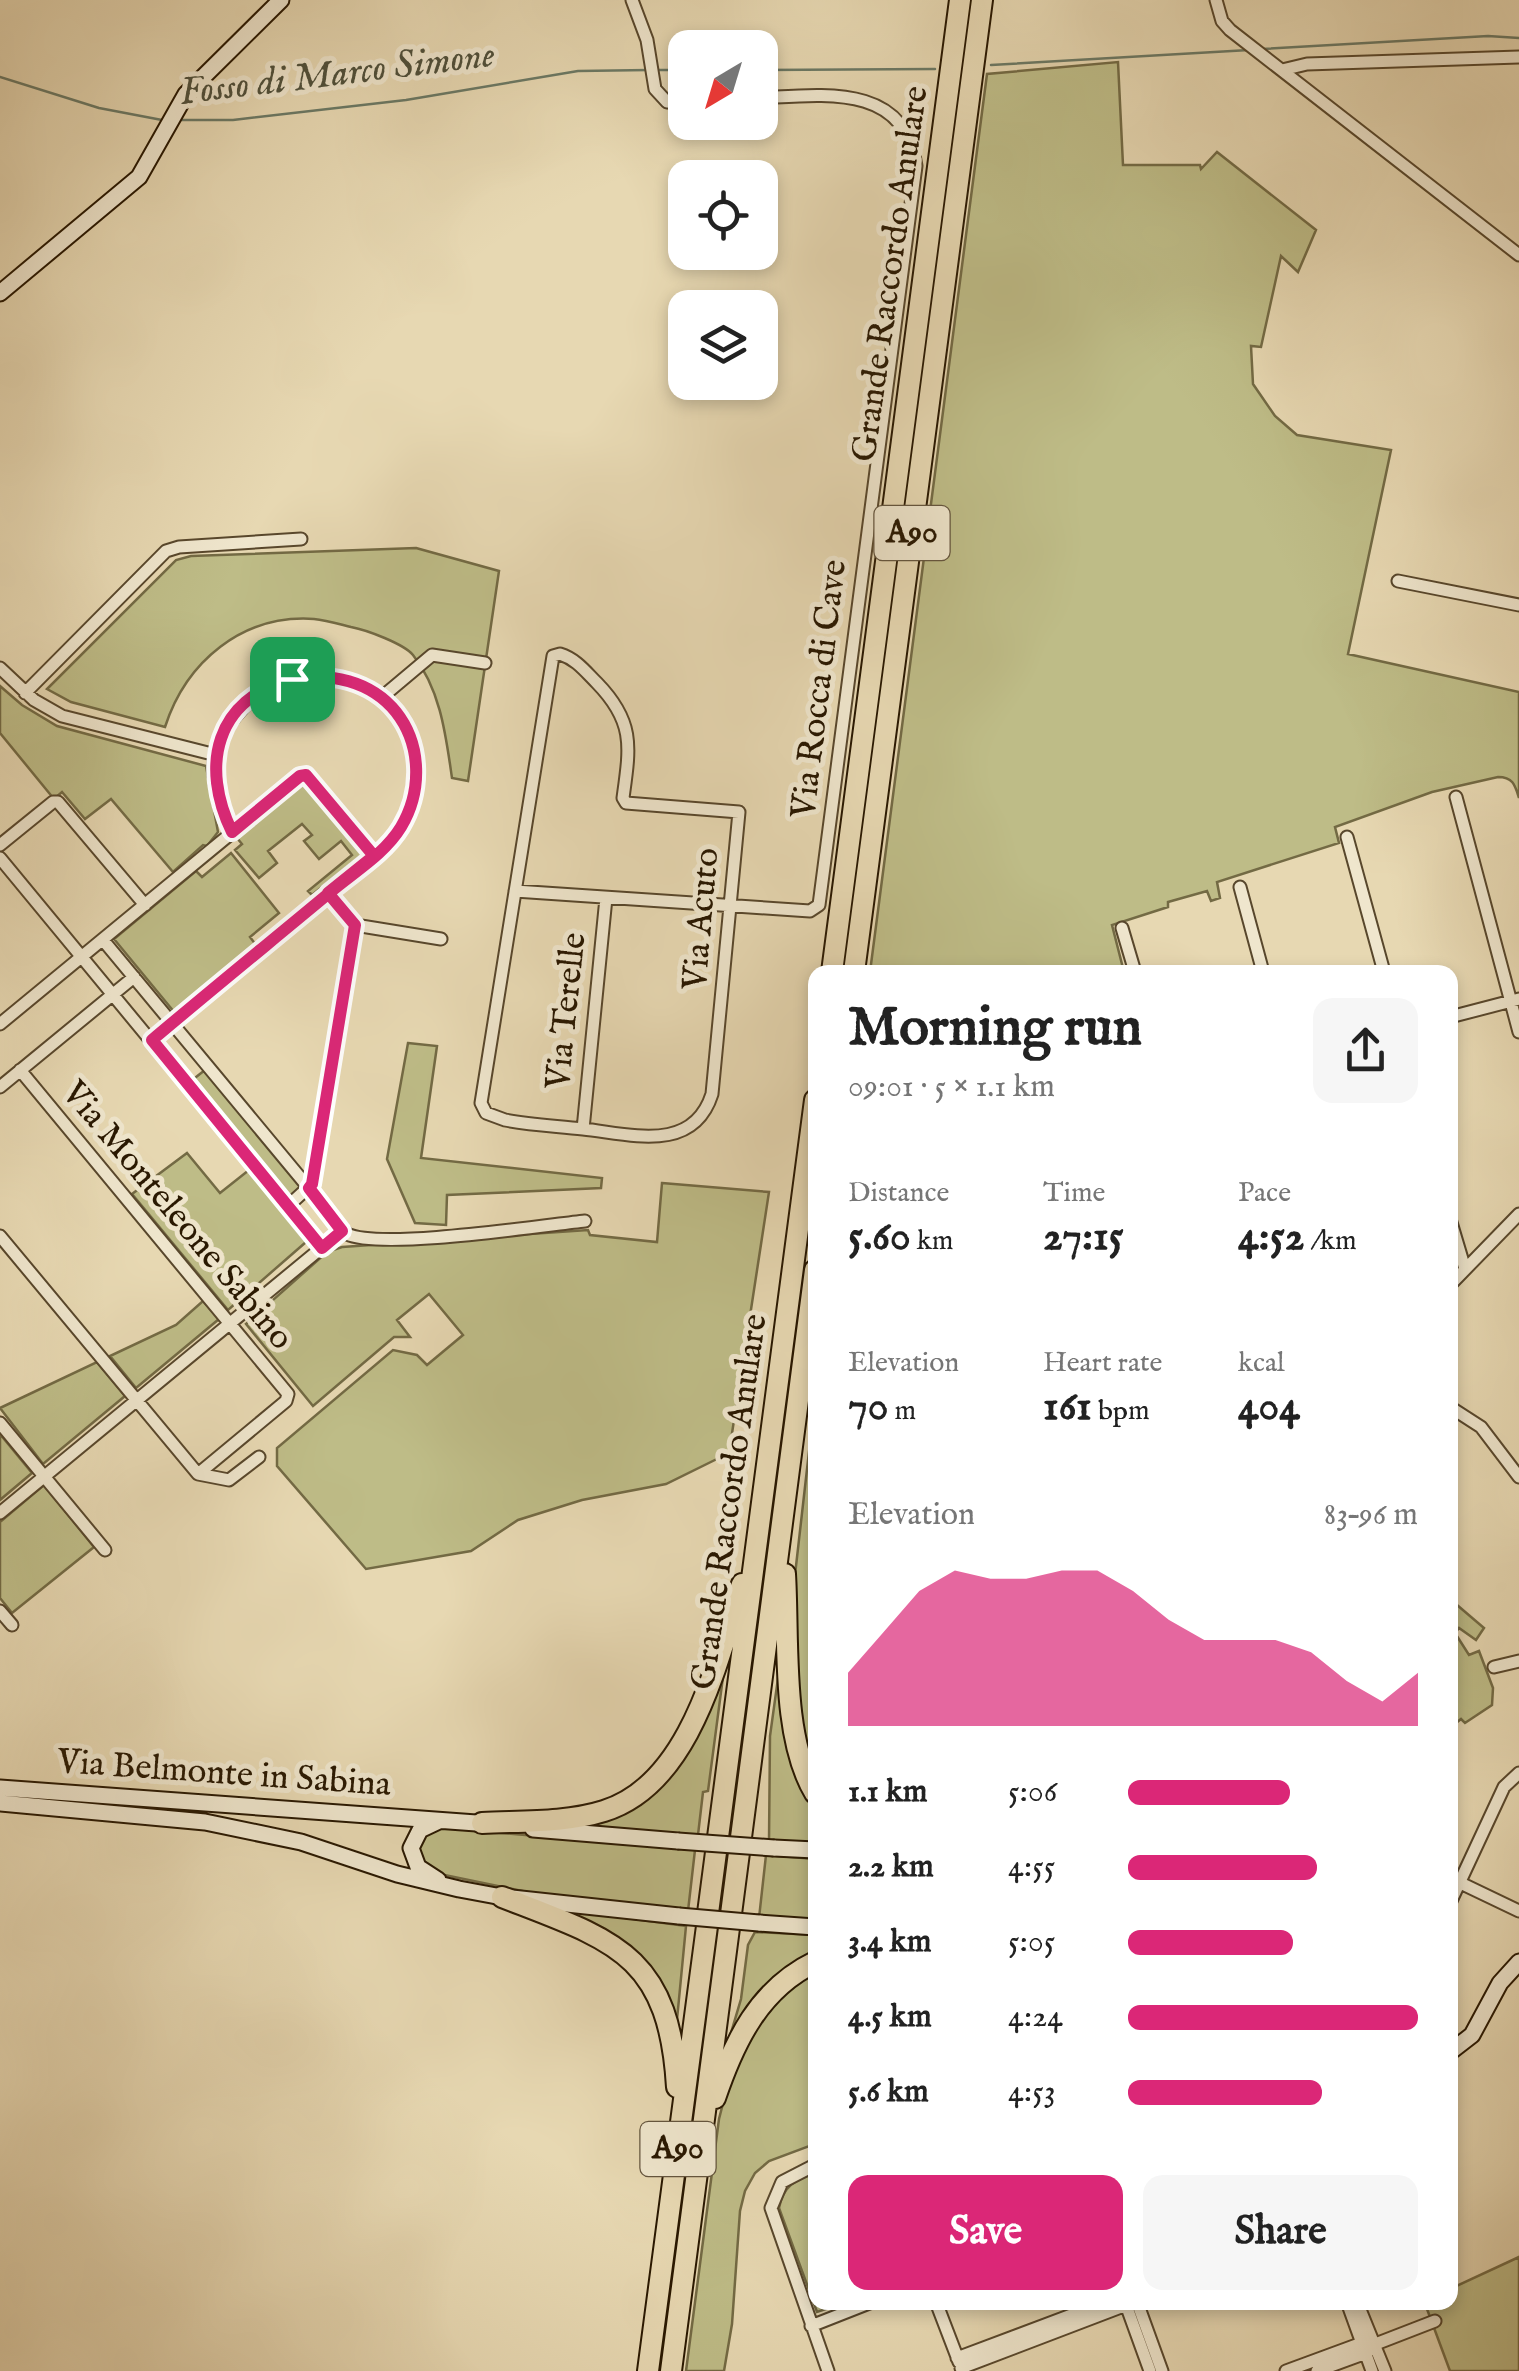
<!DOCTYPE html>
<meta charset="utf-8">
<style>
body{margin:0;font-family:"IM FELL English",serif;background:#f6f6f6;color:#222;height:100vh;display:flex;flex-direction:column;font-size:38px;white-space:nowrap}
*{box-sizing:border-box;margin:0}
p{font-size:32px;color:#767676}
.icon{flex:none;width:55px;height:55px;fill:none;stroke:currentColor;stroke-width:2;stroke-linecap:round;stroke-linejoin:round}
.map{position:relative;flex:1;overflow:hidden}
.sheet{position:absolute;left:808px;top:965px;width:650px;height:1345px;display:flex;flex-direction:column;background:#fff;border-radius:20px;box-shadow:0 5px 15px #0003}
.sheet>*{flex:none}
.needle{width:65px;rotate:218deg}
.controls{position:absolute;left:668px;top:30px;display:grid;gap:20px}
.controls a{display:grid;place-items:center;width:110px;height:110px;border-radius:20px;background:#fff;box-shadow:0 5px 15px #0003;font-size:50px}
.pin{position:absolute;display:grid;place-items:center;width:85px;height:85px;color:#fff;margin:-42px;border-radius:20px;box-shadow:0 5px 15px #0006}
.round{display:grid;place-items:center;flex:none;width:105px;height:105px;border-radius:20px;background:#f6f6f6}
.headline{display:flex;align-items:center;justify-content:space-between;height:170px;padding:0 40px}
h1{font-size:55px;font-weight:700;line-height:75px}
.metrics{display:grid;grid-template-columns:repeat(3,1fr);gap:15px;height:170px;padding:10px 40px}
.metrics div{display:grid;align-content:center}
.metrics b{font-size:42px;font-weight:700}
.metrics small{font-size:28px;font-weight:400}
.metrics p{font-size:28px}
.chart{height:280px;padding:20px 40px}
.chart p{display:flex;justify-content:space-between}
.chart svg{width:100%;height:180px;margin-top:10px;fill:#db2777;opacity:.7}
.cta{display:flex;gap:20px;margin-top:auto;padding:20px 40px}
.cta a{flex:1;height:115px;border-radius:20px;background:#db2777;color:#fff;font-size:40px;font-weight:700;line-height:115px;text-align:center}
.cta a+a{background:#f6f6f6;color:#222}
ul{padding:0 40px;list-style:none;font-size:32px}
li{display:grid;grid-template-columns:160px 120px 1fr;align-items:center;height:75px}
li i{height:25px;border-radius:12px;background:#db2777}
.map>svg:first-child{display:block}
</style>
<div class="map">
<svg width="1519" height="2371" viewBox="0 0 1519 2371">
<rect width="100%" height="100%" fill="#e7d8b2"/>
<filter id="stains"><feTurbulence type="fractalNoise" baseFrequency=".002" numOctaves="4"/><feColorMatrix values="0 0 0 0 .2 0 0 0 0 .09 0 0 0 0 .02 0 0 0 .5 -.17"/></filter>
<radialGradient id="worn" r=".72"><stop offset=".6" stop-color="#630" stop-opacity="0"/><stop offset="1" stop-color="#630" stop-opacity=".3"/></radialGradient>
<path fill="#bebc87" stroke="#736a44" stroke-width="2.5" d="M1118 62 1123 165H1200L1201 169 1217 152 1316 230 1298 272 1281 256 1261 347 1251 346 1253 384 1275 416 1297 435 1391 450 1348 654 1519 692V798C1515 785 1513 777 1498 777L1432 792 1335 827 1339 843 1217 882 1220 898 1211 901 1207 891 1168 902V907L1112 925 1124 972H870L987 74Z
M416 548 499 571 468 781 452 778C446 737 441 690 413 655 404 644 367 630 351 627 339 624 326 620 314 619 242 614 186 662 165 727L71 702 47 689 176 560 191 556Z
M0 686 22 705 57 726 206 766 218 832 207 846 203 845 173 872 111 799 85 819 62 792 54 799 0 733Z
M304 783 362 855 312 895 308 891 352 855 341 841 319 859 304 841 312 835 302 824 268 851 277 863 259 878 235 850 242 844 237 838Z
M231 853 279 913 250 937 256 945 175 1013 114 939 196 871 202 877Z
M408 1043 437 1046 421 1158 602 1178 601 1188 447 1195 446 1225 415 1223 387 1159Z
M205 1070 301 1187 287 1198 191 1081Z
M187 1153 220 1193 249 1170 306 1242 228 1310 132 1194Z
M662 1183 769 1192 729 1453 666 1484 582 1500 518 1520 471 1551 366 1569 277 1466V1448L393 1350 417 1355 427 1365 463 1335 429 1294 397 1320 410 1337H394L313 1406 246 1324 327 1252 342 1247 588 1230 590 1235 657 1242Z
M203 1301 219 1319 136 1388 110 1356 176 1325Z
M97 1362 125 1396 43 1464 0 1408Z
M815 1399V1677L812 1690 815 1785 806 1769 791 1610Z
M0 1434 32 1473 0 1500Z
M44 1485 94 1547 12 1613 0 1598V1522Z
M1450 1599 1484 1628 1476 1640 1459 1628 1455 1633 1469 1655 1479 1651 1493 1688 1492 1705 1465 1723 1461 1719 1456 1723 1450 1716Z
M726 1654 708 1791 703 1792 698 1835 565 1825 656 1785Z
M779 1671 804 1788 815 1805V1845L769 1841 770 1736Z
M435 1827 695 1850 688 1911 537 1894 430 1872 417 1862 419 1835Z
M766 1855 815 1859V1922L759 1918Z
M544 1907 686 1926 676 2030 658 1989Z
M755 1932 815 1935V1957L728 2043 741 1999 748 1945Z
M815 1971V2144L769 2161 755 2173 745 2191 740 2211 732 2324 724 2371H686L719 2119 730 2076 740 2049 781 1992Z
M815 2173V2302L844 2303 817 2312 779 2208C783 2186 795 2180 815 2173Z
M1519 2257V2371H1450L1427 2309 1433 2303 1450 2302V2289Z"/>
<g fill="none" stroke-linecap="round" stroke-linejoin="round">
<path stroke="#6b7965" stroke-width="2.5" d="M1262 49 1488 36 1519 38
M991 65 1249 50
M657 70H685
M760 70 935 69
M0 77 99 108 162 120
M180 120H233L406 100 578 71 649 70"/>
<g stroke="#58472c" stroke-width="15">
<path id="street" d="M632 0 647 40 655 89 667 102 685 103
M1216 0 1222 21 1230 30 1519 255
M1282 70 1307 64 1519 57
M1398 581 1519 605
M560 654C576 659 585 671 597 683 635 722 630 747 623 798L626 803 739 812 712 1094C693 1154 630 1134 583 1129 557 1126 530 1125 505 1120L486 1113 481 1103 553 656Z
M0 668 34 700 62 716 216 755
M25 693 166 551 179 547 301 539
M382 697 432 655 485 663
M1456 797 1519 1032
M1347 837 1384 972
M0 845 53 802H58L145 905
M0 858 322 1248
M1240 887 1263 972
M515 891 810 911 819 905 916 166C906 82 821 95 760 98
M329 893 355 925 441 939
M1122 928 1135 972
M103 940 347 1234C381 1250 539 1226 585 1221
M1450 1017 1519 999
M0 1024 302 775 308 776 374 856
M151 1040 374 856C402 832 421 800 416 762 404 672 288 648 235 717 224 731 214 747 214 766 213 789 222 811 231 832
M20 1070 288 1394 286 1401 198 1474
M0 1087 134 977
M583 1129 606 898
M288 1206 312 1184 355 925
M1450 1219 1465 1269
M0 1236 198 1474
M1450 1285 1519 1214
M1450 1407 1481 1427 1519 1477
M0 1423 105 1550
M198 1474 229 1480 259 1457
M0 1513 342 1231
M0 1611 12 1625
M1494 1667 1519 1661
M1450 1878 1519 1911
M1450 1903 1504 1787 1519 1773
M815 2165 782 2182 771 2208 828 2371
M936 2302 959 2362
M1125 2302 1150 2371
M1137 2302 1162 2371
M1347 2302 1372 2371
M1357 2302 1385 2371
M811 2326 872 2302
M957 2358 1106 2302
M961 2368 1134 2302
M1286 2371 1362 2343 1373 2345
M1317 2371 1366 2353 1373 2345 1435 2321"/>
</g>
<g stroke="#281700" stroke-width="19">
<path id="secondary" d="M0 293 139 177 186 94 281 0
M0 1788 490 1824
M0 1803 205 1822 301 1842 397 1874 459 1889 502 1897 679 1916
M533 1829 678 1841
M774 1848 815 1850
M438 1880 418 1867 411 1848 420 1830 439 1821
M759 1923 815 1927
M1450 2052 1472 2035 1500 1983 1519 1962"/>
</g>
<g stroke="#281700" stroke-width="24">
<path id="highway" d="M832 972 960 0
M854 972 982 0
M785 1574C789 1639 781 1737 815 1793
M482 1823C522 1821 566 1823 604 1811 691 1784 717 1660 742 1584
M502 1897C613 1940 669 1953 677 2087
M708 1913 815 1100
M731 1914 815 1270
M715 2098C734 2042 759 1989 815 1962
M648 2371 707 1926
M671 2371 729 1928"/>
</g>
<use href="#street" stroke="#efe6cd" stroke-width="11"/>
<use href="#secondary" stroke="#efe6cd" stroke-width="15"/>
<use href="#highway" stroke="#e7d8b2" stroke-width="20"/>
<g stroke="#281700" stroke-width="19" stroke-linecap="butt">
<path id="secondary-bridge" d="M678 1841 774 1848
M679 1916 759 1923"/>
</g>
<use href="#secondary-bridge" stroke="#efe6cd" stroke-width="15"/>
</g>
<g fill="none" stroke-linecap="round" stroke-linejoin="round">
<g stroke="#fff" stroke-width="20">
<path id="route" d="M292 679C215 699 200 766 232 832L300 776 306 775 374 856 328 893 355 925 312 1184 309 1188 342 1231 322 1248 152 1040C210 991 269 943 328 894 352 873 384 855 401 827 422 792 422 745 396 712 371 681 330 672 292 679"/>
</g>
<use href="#route" stroke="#db2777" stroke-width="12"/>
</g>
<g text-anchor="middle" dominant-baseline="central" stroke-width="10" stroke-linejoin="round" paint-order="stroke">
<g fill="#efe6cd" stroke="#64553e" stroke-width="2.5">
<rect x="874.5" y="506" width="75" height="54" rx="8"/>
<rect x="640.5" y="2122" width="75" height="54" rx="8"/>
</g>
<g font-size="32" font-weight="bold" fill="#281700">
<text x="912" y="533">A90</text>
<text x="678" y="2149">A90</text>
</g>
<g font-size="35" fill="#281700" stroke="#efe6cd">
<text transform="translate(891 274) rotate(-82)">Grande Raccordo Anulare</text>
<text transform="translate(820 689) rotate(-83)">Via Rocca di Cave</text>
<text transform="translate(702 919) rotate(-85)">Via Acuto</text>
<text transform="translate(567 1011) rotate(-84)">Via Terelle</text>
<text transform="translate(177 1216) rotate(50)">Via Monteleone Sabino</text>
<text transform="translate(730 1502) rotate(-82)">Grande Raccordo Anulare</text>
<text transform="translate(224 1774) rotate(4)">Via Belmonte in Sabina</text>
</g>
<g font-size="38" font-style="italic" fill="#4f503b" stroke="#efe6cd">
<text transform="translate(337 75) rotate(-7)">Fosso di Marco Simone</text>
</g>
</g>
<rect width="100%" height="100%" filter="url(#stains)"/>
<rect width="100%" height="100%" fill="url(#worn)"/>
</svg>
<div class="controls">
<a><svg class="needle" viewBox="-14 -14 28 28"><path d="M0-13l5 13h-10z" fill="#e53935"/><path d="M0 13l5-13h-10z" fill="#767676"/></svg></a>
<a><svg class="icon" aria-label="locate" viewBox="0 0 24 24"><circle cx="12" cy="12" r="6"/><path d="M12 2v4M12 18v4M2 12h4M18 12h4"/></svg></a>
<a><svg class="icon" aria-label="layers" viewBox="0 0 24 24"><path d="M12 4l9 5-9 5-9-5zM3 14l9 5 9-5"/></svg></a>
</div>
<div class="pin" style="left:292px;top:679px;background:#1e9e55"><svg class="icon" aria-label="arrive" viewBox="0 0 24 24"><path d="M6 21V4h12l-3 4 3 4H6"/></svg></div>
<section class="sheet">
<div class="headline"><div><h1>Morning run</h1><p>09:01 · 5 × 1.1 km</p></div><a class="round"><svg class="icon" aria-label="share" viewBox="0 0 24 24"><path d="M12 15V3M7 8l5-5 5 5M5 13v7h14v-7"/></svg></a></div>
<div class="metrics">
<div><p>Distance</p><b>5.60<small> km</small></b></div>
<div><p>Time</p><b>27:15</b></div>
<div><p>Pace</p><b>4:52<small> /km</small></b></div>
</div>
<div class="metrics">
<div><p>Elevation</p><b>70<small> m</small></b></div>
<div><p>Heart rate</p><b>161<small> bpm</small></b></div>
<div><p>kcal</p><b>404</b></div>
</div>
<div class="chart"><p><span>Elevation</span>83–96 m</p>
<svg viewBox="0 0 160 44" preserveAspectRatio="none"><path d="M0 44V31L10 21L20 11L30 6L40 8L50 8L60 6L70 6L80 11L90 18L100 23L110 23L120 23L130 26L140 33L150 38L160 31V44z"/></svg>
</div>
<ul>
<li><b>1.1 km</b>5:06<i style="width:56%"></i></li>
<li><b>2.2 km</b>4:55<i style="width:65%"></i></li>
<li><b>3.4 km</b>5:05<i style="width:57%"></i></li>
<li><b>4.5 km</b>4:24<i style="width:100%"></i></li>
<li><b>5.6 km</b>4:53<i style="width:67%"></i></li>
</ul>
<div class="cta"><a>Save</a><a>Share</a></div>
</section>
</div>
